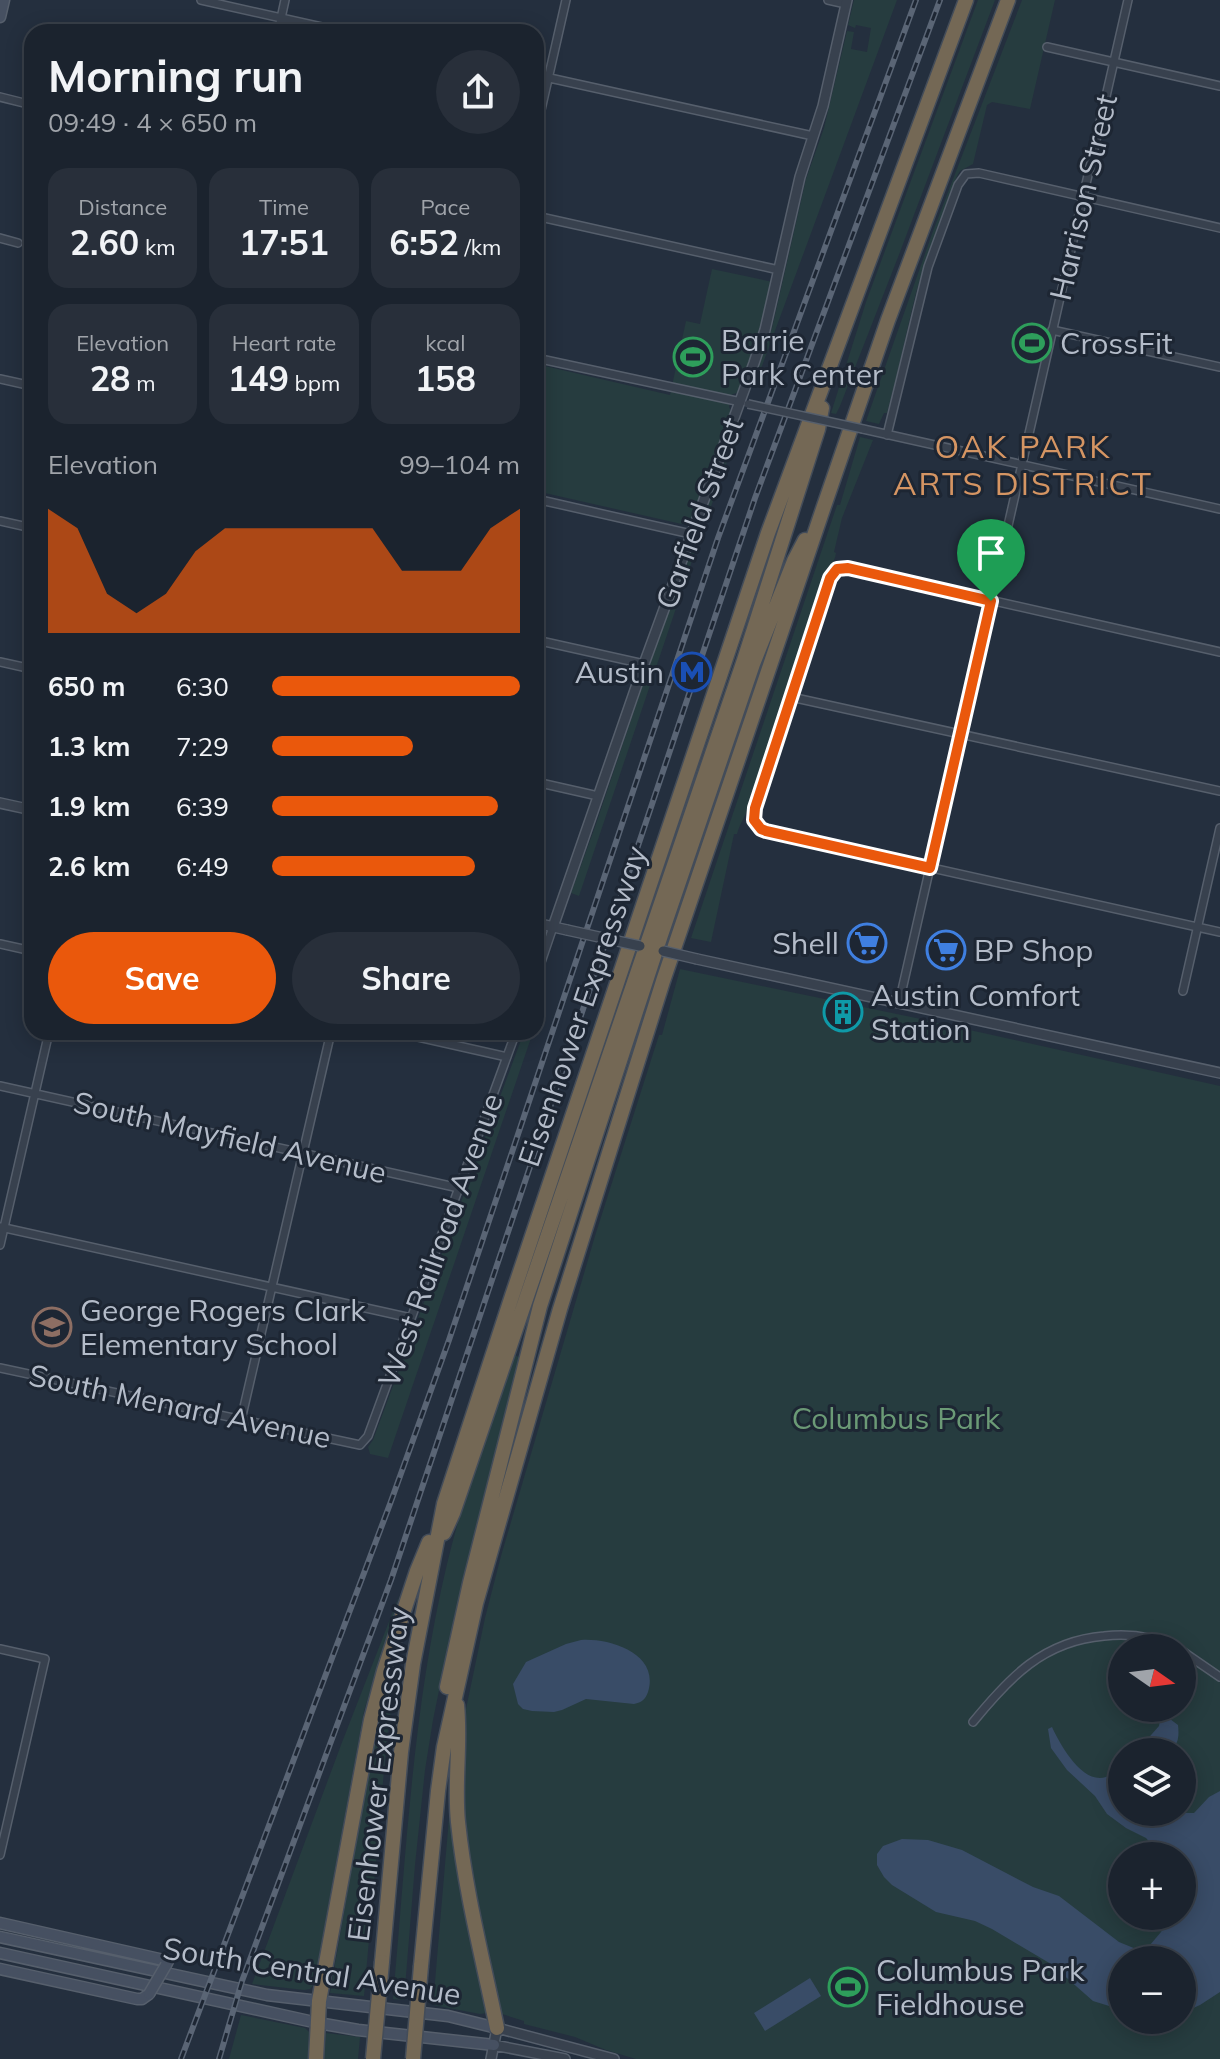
<!DOCTYPE html>
<meta charset="utf-8">
<style>
body{margin:0;font-family:Mulish,sans-serif;background:#282f3a;color:#f1f3f6;height:100vh;display:flex;flex-direction:column;font-size:30px;white-space:nowrap}
*{box-sizing:border-box;margin:0}
p{font-size:26px;color:#a0a4aa}
.icon{flex:none;width:44px;height:44px;fill:none;stroke:currentColor;stroke-width:2;stroke-linecap:round;stroke-linejoin:round}
.map{position:relative;flex:1;overflow:hidden}
.side{position:absolute;left:24px;top:24px;width:520px;height:1016px;display:flex;flex-direction:column;background:#1b232e;border-radius:24px;box-shadow:0 4px 20px #0003,0 0 0 2px #39404a}
.side>*{flex:none}
.needle{width:52px;rotate:104deg}
.fabs{position:absolute;left:1108px;top:1634px;display:grid;gap:16px}
.fabs a{display:grid;place-items:center;width:88px;height:88px;border-radius:50%;background:#1b232e;box-shadow:0 4px 20px #0003,0 0 0 2px #39404a;font-size:40px}
.pin{position:absolute;display:grid;place-items:center;width:68px;height:68px;color:#fff;margin:-82px -34px;border-radius:50% 50% 50% 0;rotate:-45deg;box-shadow:0 0 8px #0007}
.pin .icon{rotate:45deg}
.round{display:grid;place-items:center;flex:none;width:84px;height:84px;border-radius:42px;background:#282f3a}
.headline{display:flex;align-items:center;justify-content:space-between;height:136px;padding:0 24px}
h1{font-size:44px;font-weight:700;line-height:60px}
.metrics{display:grid;grid-template-columns:repeat(3,1fr);gap:12px;height:136px;padding:8px 24px}
.metrics div{display:grid;align-content:center;border-radius:20px;background:#282f3a;text-align:center}
.metrics b{font-size:34px;font-weight:700}
.metrics small{font-size:22px;font-weight:400}
.metrics p{font-size:22px}
.chart{height:224px;padding:16px 24px}
.chart p{display:flex;justify-content:space-between}
.chart svg{width:100%;height:144px;margin-top:8px;fill:#ea580c;opacity:.7}
.button{display:flex;gap:16px;margin-top:auto;padding:16px 24px}
.button a{flex:1;height:92px;border-radius:48px;background:#ea580c;color:#fff;font-size:32px;font-weight:700;line-height:92px;text-align:center}
.button a+a{background:#282f3a;color:#f1f3f6}
ul{padding:0 24px;list-style:none;font-size:26px}
li{display:grid;grid-template-columns:128px 96px 1fr;align-items:center;height:60px}
li i{height:20px;border-radius:10px;background:#ea580c}
.map>svg:first-child{display:block}
</style>
<div class="map">
<svg width="1220" height="2059" viewBox="0 0 1220 2059">
<rect width="100%" height="100%" fill="#242f3e"/>
<path fill="#263c3f" fill-rule="evenodd" d="M854 0H897L755 385 753 384 772 328 806 179 824 128 847 31 854 32 851 49 867 52 871 28 856 25 855 28 848 25Z
M978 0H995L900 252 840 406 836 414 831 413 866 302Z
M1022 0H1055L1030 109 992 102 987 105 973 164 960 171 957 176C942 215 927 253 916 293 906 333 898 374 887 413H884L879 424 866 421 933 231Z
M712 269 773 282 763 329 739 392 731 395 729 407 732 413 692 521 686 525 536 491V364L670 395 686 321 700 324Z
M740 419 742 420 699 540 579 896 571 893 596 824 654 651Z
M860 437 873 440 842 518 834 552 836 553C835 564 825 572 821 583 797 655 772 727 751 800 748 813 740 822 737 834H734L711 942 691 938 837 505H840Z
M680 969 916 1018 1220 1086V2059H636L606 2050 575 2037 524 2024V2021L502 2014 498 2009 468 1853 460 1771 466 1709 485 1618 501 1556 595 1236 659 1035H662ZM1122 1648H1182V1708H1122ZM1122 1752H1182V1812H1122ZM1122 1856H1182V1916H1122ZM1122 1960H1182V2020H1122Z
M524 1032H533L388 1458 370 1454 368 1447 373 1440Z
M514 1355 519 1357 450 1637 433 1720 425 1770 415 1865 404 2000 393 1999C406 1854 413 1706 447 1564 464 1493 490 1424 514 1355Z
M399 1596 388 1643H385L364 1711 314 1984 310 1989 304 1990 252 1984 341 1745Z
M396 1649 400 1650 387 1737 364 1996 330 1993 366 1785 385 1686Z
M449 1818 454 1819 487 2013 480 2014 433 2005Z
M241 2015 305 2028 309 2032 308 2059H229Z
M326 2033 360 2037 358 2059H324Z"/>
<path fill="#394c67" d="M581 1640C609 1638 660 1653 648 1692 645 1700 642 1702 634 1704L586 1699 562 1710 554 1712 532 1711 523 1709 518 1704 513 1684 526 1662 566 1644Z
M1151 1708 1164 1709 1170 1719 1178 1725C1182 1758 1160 1752 1136 1752L1159 1726 1160 1720 1149 1712Z
M1052 1727C1060 1744 1082 1785 1106 1777 1111 1775 1117 1769 1122 1765V1812L1194 1813 1209 1797 1220 1791V1992L1200 2005 1182 2013V1960H1122V2010L1093 2001 1051 1964 992 1929 975 1921 936 1912 892 1885 884 1877 877 1865V1854L883 1846 902 1839 928 1840 962 1850 1033 1887 1059 1896 1119 1942 1136 1949 1150 1945 1161 1932 1169 1916H1182V1856H1162L1146 1838 1126 1828 1107 1814 1095 1796 1067 1770 1051 1748 1048 1729Z
M810 1978 821 1996 765 2031 754 2013Z"/>
<g fill="none" stroke-linecap="round" stroke-linejoin="round">
<g stroke="#565f6c" stroke-width="10">
<path id="minor" d="M201 0 344 32
M828 0 846 4
M278 32 285 0
M1047 47 1220 86
M536 75 813 136
M0 97 32 105
M536 132 566 0
M536 216 779 270
M0 238 18 243
M31 246H32
M1052 330 1220 367
M536 358 741 402
M0 379 32 386
M863 429 1220 509
M887 435 928 267 958 185 966 174 979 173 1220 228
M536 499 691 534
M0 521 32 528
M536 640 644 664
M1220 652 848 568 837 569 830 578 754 814 756 824 766 831 1220 932
M0 662 32 669
M791 697 1220 791
M536 782 598 796
M0 944 32 951
M536 977 553 927
M1183 991 1220 828
M899 1003 1128 0
M396 1032 507 1057
M0 1086 459 1188
M0 1227 411 1318
M0 1245 49 1032
M0 1368 360 1445 368 1436 516 1032
M241 1420 331 1032
M0 1649 45 1659 0 1855
M1182 1651 1220 1677
M973 1722C1009 1678 1043 1641 1104 1636 1129 1633 1153 1636 1177 1648"/>
</g>
<g stroke="#565f6c" stroke-width="12">
<path id="tertiary" d="M0 803 32 810
M536 923 567 930
M553 927 644 664 754 363 765 330 800 177 823 106 847 0
M697 959 1220 1073
M494 2045 565 2059
M491 2059 497 2028 614 2059"/>
</g>
<g stroke="#565f6c" stroke-width="13">
<path id="secondary" d="M0 17 4 0
M0 1923 168 1961 166 1965
M0 1937 267 1995 448 2016 497 2028
M0 1953 318 2023 358 2030 494 2045
M0 1969 137 1999H142L149 1994"/>
</g>
<g stroke="#434c59" stroke-width="17">
<path id="motorway" d="M444 1533 453 1513 744 660 818 429 822 408
M447 1687 470 1583 540 1306 661 935 753 664 794 561 805 540
M457 1705C461 1744 454 1783 458 1822 465 1891 483 1960 497 2028
M382 1962 401 1752 413 1664 444 1504 512 1296 768 533 966 0
M421 1966 438 1791 444 1747 476 1603 560 1309 663 981 823 509 888 320 1008 0
M316 2059 319 2001 371 1720 384 1671 417 1571 429 1542"/>
</g>
<use href="#minor" stroke="#38414e" stroke-width="7"/>
<use href="#tertiary" stroke="#38414e" stroke-width="9"/>
<use href="#secondary" stroke="#465061" stroke-width="10"/>
<use href="#motorway" stroke="#746855" stroke-width="14"/>
<g stroke="#5a6575" stroke-width="6">
<path id="rail" d="M181 2059 390 1504 449 1340 718 538 916 0
M219 2059 242 1981 391 1580 755 498 940 0"/>
</g>
<use href="#rail" stroke="#1d2633" stroke-width="3" stroke-dasharray="9" stroke-linecap="butt"/>
<g stroke="#565f6c" stroke-width="10" stroke-linecap="butt">
<path id="minor-bridge" d="M748 404 863 429"/>
</g>
<g stroke="#565f6c" stroke-width="12" stroke-linecap="butt">
<path id="tertiary-bridge" d="M567 930 640 946
M663 951 697 959"/>
</g>
<g stroke="#565f6c" stroke-width="13" stroke-linecap="butt">
<path id="secondary-bridge" d="M149 1994 166 1965"/>
</g>
<g stroke="#434c59" stroke-width="17" stroke-linecap="butt">
<path id="motorway-bridge" d="M373 2059 382 1962
M413 2059 421 1966"/>
</g>
<use href="#minor-bridge" stroke="#38414e" stroke-width="7"/>
<use href="#tertiary-bridge" stroke="#38414e" stroke-width="9"/>
<use href="#secondary-bridge" stroke="#465061" stroke-width="10"/>
<use href="#motorway-bridge" stroke="#746855" stroke-width="14"/>
</g>
<g fill="none" stroke-linecap="round" stroke-linejoin="round">
<g stroke="#fff" stroke-width="16">
<path id="route" d="M848 568 991 601 930 868 766 831 761 829 754 820 755 808 830 578 837 569Z"/>
</g>
<use href="#route" stroke="#ea580c" stroke-width="10"/>
</g>
<defs>
<g id="stadium-ring" transform="scale(2)"><circle r="9.5" fill="#1d2633" stroke="#2e9e5b" stroke-width="1.5"/><path d="M0-5a6.5 5 0 1 0 0 10a6.5 5 0 1 0 0-10ZM-3.5-1.8h7v3.6h-7Z" fill="#2e9e5b"/></g>
<g id="metro-ring" transform="scale(2)"><circle r="9.5" fill="#1d2633" stroke="#1a4fb4" stroke-width="1.5"/><path d="M-5.5 5V-5H-3L0 0L3-5H5.5V5H3V-.5L0 4L-3-.5V5Z" fill="#1a4fb4"/></g>
<g id="supermarket-ring" transform="scale(2)"><circle r="9.5" fill="#1d2633" stroke="#3f7fe0" stroke-width="1.5"/><path d="M-6-5.5h2.5l.6 2H6L4.5 2H-2.5L-4.4-4H-6ZM-1.5 3.2a1.3 1.3 0 1 0 .1 0ZM3 3.2a1.3 1.3 0 1 0 .1 0Z" fill="#3f7fe0"/></g>
<g id="building-ring" transform="scale(2)"><circle r="9.5" fill="#1d2633" stroke="#0f9aa8" stroke-width="1.5"/><path d="M-4-6H4V6H1V3H-1V6H-4ZM-2.5-4.3h1.7v1.8h-1.7ZM.8-4.3h1.7v1.8H.8ZM-2.5-1h1.7V.8h-1.7ZM.8-1h1.7V.8H.8Z" fill="#0f9aa8"/></g>
<g id="school-ring" transform="scale(2)"><circle r="9.5" fill="#1d2633" stroke="#8d6e63" stroke-width="1.5"/><path d="M0-5L7-2L0 1L-7-2ZM-4 1L0 2.5L4 1V4Q0 6-4 4Z" fill="#8d6e63"/></g>
</defs>
<g fill-rule="evenodd">
<use href="#stadium-ring" x="1032" y="343"/>
<use href="#stadium-ring" x="693" y="357"/>
<use href="#metro-ring" x="692" y="672"/>
<use href="#supermarket-ring" x="867" y="943"/>
<use href="#supermarket-ring" x="946" y="950"/>
<use href="#building-ring" x="843" y="1012"/>
<use href="#school-ring" x="52" y="1327"/>
<use href="#stadium-ring" x="848" y="1987"/>
</g>
<g text-anchor="middle" dominant-baseline="central" stroke-width="6" stroke-linejoin="round" paint-order="stroke">
<g font-size="30" fill="#b4bcc9" stroke="#1d2633">
<text transform="translate(1083 197) rotate(-77)">Harrison Street</text>
<text transform="translate(699 513) rotate(-70)">Garfield Street</text>
<text transform="translate(582 1006) rotate(-71)">Eisenhower Expressway</text>
<text transform="translate(230 1137) rotate(13)">South Mayfield Avenue</text>
<text transform="translate(440 1240) rotate(-70)">West Railroad Avenue</text>
<text transform="translate(180 1406) rotate(12)">South Menard Avenue</text>
<text transform="translate(378 1774) rotate(-83)">Eisenhower Expressway</text>
<text transform="translate(312 1971) rotate(9)">South Central Avenue</text>
</g>
<g font-size="30" fill="#b4bcc9" stroke="#1d2633" text-anchor="start">
<text x="721" y="340">Barrie<tspan x="721" dy="34">Park Center</tspan></text>
<text x="1060" y="343">CrossFit</text>
<text x="664" y="672" text-anchor="end">Austin</text>
<text x="839" y="943" text-anchor="end">Shell</text>
<text x="974" y="950">BP Shop</text>
<text x="871" y="995">Austin Comfort<tspan x="871" dy="34">Station</tspan></text>
<text x="80" y="1310">George Rogers Clark<tspan x="80" dy="34">Elementary School</tspan></text>
<text x="876" y="1970">Columbus Park<tspan x="876" dy="34">Fieldhouse</tspan></text>
</g>
<g font-size="30" fill="#6b9a76" stroke="#1d2633">
<text x="896" y="1418">Columbus Park</text>
</g>
<g font-size="32" letter-spacing="2" fill="#d59563" stroke="#1d2633">
<text x="1023" y="446">OAK PARK<tspan x="1023" dy="37">ARTS DISTRICT</tspan></text>
</g>
</g>
</svg>
<div class="fabs">
<a><svg class="needle" viewBox="-14 -14 28 28"><path d="M0-13l5 13h-10z" fill="#e53935"/><path d="M0 13l5-13h-10z" fill="#a0a4aa"/></svg></a>
<a><svg class="icon" aria-label="layers" viewBox="0 0 24 24"><path d="M12 4l9 5-9 5-9-5zM3 14l9 5 9-5"/></svg></a>
<a>+</a>
<a>−</a>
</div>
<div class="pin" style="left:991px;top:601px;background:#1e9e55"><svg class="icon" aria-label="arrive" viewBox="0 0 24 24"><path d="M6 21V4h12l-3 4 3 4H6"/></svg></div>
<section class="side">
<div class="headline"><div><h1>Morning run</h1><p>09:49 · 4 × 650 m</p></div><a class="round"><svg class="icon" aria-label="share" viewBox="0 0 24 24"><path d="M12 15V3M7 8l5-5 5 5M5 13v7h14v-7"/></svg></a></div>
<div class="metrics">
<div><p>Distance</p><b>2.60<small> km</small></b></div>
<div><p>Time</p><b>17:51</b></div>
<div><p>Pace</p><b>6:52<small> /km</small></b></div>
</div>
<div class="metrics">
<div><p>Elevation</p><b>28<small> m</small></b></div>
<div><p>Heart rate</p><b>149<small> bpm</small></b></div>
<div><p>kcal</p><b>158</b></div>
</div>
<div class="chart"><p><span>Elevation</span>99–104 m</p>
<svg viewBox="0 0 160 44" preserveAspectRatio="none"><path d="M0 44V6L10 12L20 32L30 38L40 32L50 19L60 12L70 12L80 12L90 12L100 12L110 12L120 25L130 25L140 25L150 12L160 6V44z"/></svg>
</div>
<ul>
<li><b>650 m</b>6:30<i style="width:100%"></i></li>
<li><b>1.3 km</b>7:29<i style="width:57%"></i></li>
<li><b>1.9 km</b>6:39<i style="width:91%"></i></li>
<li><b>2.6 km</b>6:49<i style="width:82%"></i></li>
</ul>
<div class="button"><a>Save</a><a>Share</a></div>
</section>
</div>
